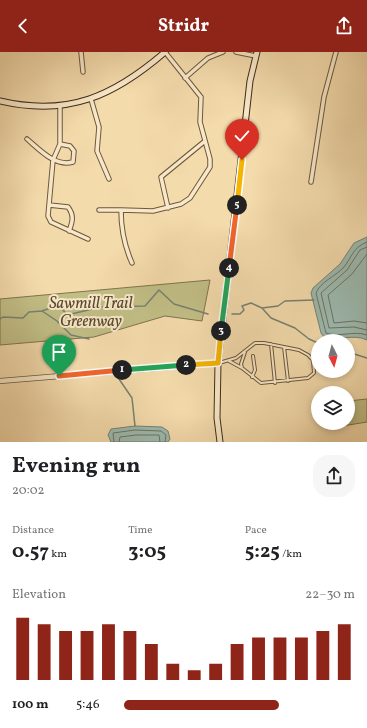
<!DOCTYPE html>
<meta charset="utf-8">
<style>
body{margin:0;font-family:Vollkorn,serif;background:#f6f6f6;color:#202124;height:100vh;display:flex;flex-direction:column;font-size:15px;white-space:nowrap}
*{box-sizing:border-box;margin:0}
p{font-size:13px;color:#757577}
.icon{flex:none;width:22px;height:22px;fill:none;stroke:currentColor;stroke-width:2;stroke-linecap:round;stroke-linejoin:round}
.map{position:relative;height:390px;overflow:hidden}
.sheet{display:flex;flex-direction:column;background:#fff;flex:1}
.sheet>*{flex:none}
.needle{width:26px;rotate:174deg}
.fabs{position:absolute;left:311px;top:282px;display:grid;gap:8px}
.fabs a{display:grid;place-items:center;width:44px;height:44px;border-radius:50%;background:#fff;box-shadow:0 2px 6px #0003;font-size:20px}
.pin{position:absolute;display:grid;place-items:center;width:34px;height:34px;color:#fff;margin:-41px -17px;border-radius:50% 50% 50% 0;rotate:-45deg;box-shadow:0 0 4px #0007}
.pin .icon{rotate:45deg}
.km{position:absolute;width:20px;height:20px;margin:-10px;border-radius:50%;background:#222;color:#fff;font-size:11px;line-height:20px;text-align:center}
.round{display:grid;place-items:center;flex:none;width:42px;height:42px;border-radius:16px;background:#f6f6f6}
.summary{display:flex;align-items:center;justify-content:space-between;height:68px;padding:0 12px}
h1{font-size:22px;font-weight:700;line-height:30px}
.metrics{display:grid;grid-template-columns:repeat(3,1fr);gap:6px;height:68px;padding:4px 12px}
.metrics div{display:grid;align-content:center}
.metrics b{font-size:20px;font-weight:700}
.metrics small{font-size:11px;font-weight:400}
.metrics p{font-size:11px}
.chart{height:112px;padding:8px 12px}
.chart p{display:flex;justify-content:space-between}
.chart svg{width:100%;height:72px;margin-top:4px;stroke:#8f2418;stroke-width:6}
ul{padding:0 12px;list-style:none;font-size:13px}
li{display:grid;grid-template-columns:64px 48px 1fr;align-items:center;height:30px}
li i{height:10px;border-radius:5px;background:#8f2418}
header{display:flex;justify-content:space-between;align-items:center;height:52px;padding:0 12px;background:#8f2418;color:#fff;font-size:18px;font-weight:700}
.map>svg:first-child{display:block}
</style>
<header><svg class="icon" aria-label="back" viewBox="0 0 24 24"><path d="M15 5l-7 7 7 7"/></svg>Stridr<svg class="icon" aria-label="share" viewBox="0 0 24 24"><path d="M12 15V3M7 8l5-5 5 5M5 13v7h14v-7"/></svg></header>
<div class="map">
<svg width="367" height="390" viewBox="0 0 367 390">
<rect width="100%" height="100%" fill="#f4dbac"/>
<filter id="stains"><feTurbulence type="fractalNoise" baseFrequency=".005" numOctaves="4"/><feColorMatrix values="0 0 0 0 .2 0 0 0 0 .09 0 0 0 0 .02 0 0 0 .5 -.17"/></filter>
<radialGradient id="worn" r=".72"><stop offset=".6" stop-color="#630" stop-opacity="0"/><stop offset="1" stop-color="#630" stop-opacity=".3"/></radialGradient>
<path fill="#c1be85" stroke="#80744e" d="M210 228 202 269 165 264 94 285 0 293V247Z
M367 347V370L330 376V371H348V349Z"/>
<path fill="#9cbab0" stroke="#778173" d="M367 185V288C353 281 338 290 324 285L321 281 311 241 313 236 340 212 354 191Z
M135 374 162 375 168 379 170 387 168 390H111L108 383 111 377Z"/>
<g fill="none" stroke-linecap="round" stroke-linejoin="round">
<path stroke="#6e7264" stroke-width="1" d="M367 190C352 196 353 204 344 215 336 224 320 230 316 241L326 281C339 286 353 278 367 283
M367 195 360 198 347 218 321 241 329 276 354 275 367 278
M367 202 352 222 328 243 334 271 354 269 367 271
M114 390 113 381 135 378 161 379 166 383 165 390
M119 390 120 385 136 383H159L160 390"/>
<path stroke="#778173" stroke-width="1.5" d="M262 256 278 254 285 249 314 248
M42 259 59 253 67 263 101 255 145 254 159 238 174 252 208 262
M232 262H240L244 258 242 254 251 251 262 256 271 266 295 276 309 287 318 291
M0 267 3 265 23 266 29 260 42 259 57 269 71 283 89 287
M348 300 367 306
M119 327 132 346 135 374"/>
<g stroke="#6c573d" stroke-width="4">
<path id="service" d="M271 292 275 331
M284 295 288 329
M219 311 236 306 255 291H264L299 298 308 303 313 308 314 321 308 326 261 331 242 316 229 309
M242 316 241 312 245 300
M252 325 255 318 253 304"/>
</g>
<g stroke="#6c573d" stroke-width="5.5">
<path id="minor" d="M81 0 83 20
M236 0 256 4
M185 26 208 6 223 0
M91 47 99 75 97 99 109 127
M60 53V92L53 108 48 164 51 170 88 187
M27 87C40 98 55 115 73 110L74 99 70 94 60 92
M311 130 324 45 336 0
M49 153 68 155C74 163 73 169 69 179
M168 156 161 125 205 89
M99 158H121
M132 211C124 193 121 178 121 158L153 159 181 152 190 146 210 115V107L200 70 201 45 165 0"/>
</g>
<g stroke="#6c573d" stroke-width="6">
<path id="tertiary" d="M0 329 218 311"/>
</g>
<g stroke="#3f2b18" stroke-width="7">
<path id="secondary" d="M0 49C68 65 114 44 165 0
M220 390 217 366 218 311 250 29 257 0"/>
</g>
<use href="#service" stroke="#f8e8c9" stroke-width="2"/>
<use href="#minor" stroke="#f8e8c9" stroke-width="3.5"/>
<use href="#tertiary" stroke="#f8e8c9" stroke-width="4.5"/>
<use href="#secondary" stroke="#f8e8c9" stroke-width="5"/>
</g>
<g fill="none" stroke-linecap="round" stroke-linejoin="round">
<g stroke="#fff" stroke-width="8">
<path id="split-1" d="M59 324 122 318"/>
</g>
<g stroke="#fff" stroke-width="8">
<path id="split-2" d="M122 318 186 313"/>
</g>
<g stroke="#fff" stroke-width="8">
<path id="split-3" d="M186 313 218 311 221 279"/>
</g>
<g stroke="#fff" stroke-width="8">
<path id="split-4" d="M221 279 229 216"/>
</g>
<g stroke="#fff" stroke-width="8">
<path id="split-5" d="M229 216 237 153"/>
</g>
<g stroke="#fff" stroke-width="8">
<path id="split-6" d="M237 153 242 108"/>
</g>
<use href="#split-1" stroke="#f0652b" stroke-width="5"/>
<use href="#split-2" stroke="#22a559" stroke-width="5"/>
<use href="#split-3" stroke="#f5b400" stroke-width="5"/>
<use href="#split-4" stroke="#22a559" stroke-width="5"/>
<use href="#split-5" stroke="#f0652b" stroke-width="5"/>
<use href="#split-6" stroke="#f5b400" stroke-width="5"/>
</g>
<g text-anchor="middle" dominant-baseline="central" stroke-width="4" stroke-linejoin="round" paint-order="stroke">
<g font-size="16" font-style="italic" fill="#59482e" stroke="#f8e8c9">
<text x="91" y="252">Sawmill Trail<tspan x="91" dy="18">Greenway</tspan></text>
</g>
</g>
<rect width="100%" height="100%" filter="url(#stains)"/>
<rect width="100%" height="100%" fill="url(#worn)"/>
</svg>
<div class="fabs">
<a><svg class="needle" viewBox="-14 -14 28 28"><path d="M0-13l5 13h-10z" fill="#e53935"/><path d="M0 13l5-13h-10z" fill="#757577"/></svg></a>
<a><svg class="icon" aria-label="layers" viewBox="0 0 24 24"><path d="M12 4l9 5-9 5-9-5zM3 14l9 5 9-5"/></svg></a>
</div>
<div class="pin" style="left:59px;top:324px;background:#1e9e55"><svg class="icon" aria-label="arrive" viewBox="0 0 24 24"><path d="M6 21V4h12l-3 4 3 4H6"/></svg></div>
<div class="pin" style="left:242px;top:108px;background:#d93025"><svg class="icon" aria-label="check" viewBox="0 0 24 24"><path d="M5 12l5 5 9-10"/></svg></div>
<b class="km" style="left:122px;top:318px">1</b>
<b class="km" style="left:186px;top:313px">2</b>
<b class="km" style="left:221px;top:279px">3</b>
<b class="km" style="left:229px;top:216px">4</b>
<b class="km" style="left:237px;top:153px">5</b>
</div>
<section class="sheet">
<div class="summary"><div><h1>Evening run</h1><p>20:02</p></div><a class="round"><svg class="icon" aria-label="share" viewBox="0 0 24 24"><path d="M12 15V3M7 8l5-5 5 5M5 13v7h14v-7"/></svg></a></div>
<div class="metrics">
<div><p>Distance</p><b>0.57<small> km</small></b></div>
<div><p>Time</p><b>3:05</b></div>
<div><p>Pace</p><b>5:25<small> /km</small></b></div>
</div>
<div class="chart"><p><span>Elevation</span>22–30 m</p>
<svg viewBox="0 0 160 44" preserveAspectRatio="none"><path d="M5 44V6M15 44V10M25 44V14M35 44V14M45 44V10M55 44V14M65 44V22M75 44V34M85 44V38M95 44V34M105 44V22M115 44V18M125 44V18M135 44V18M145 44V14M155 44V10"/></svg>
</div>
<ul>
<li><b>100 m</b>5:46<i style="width:67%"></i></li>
</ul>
</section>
